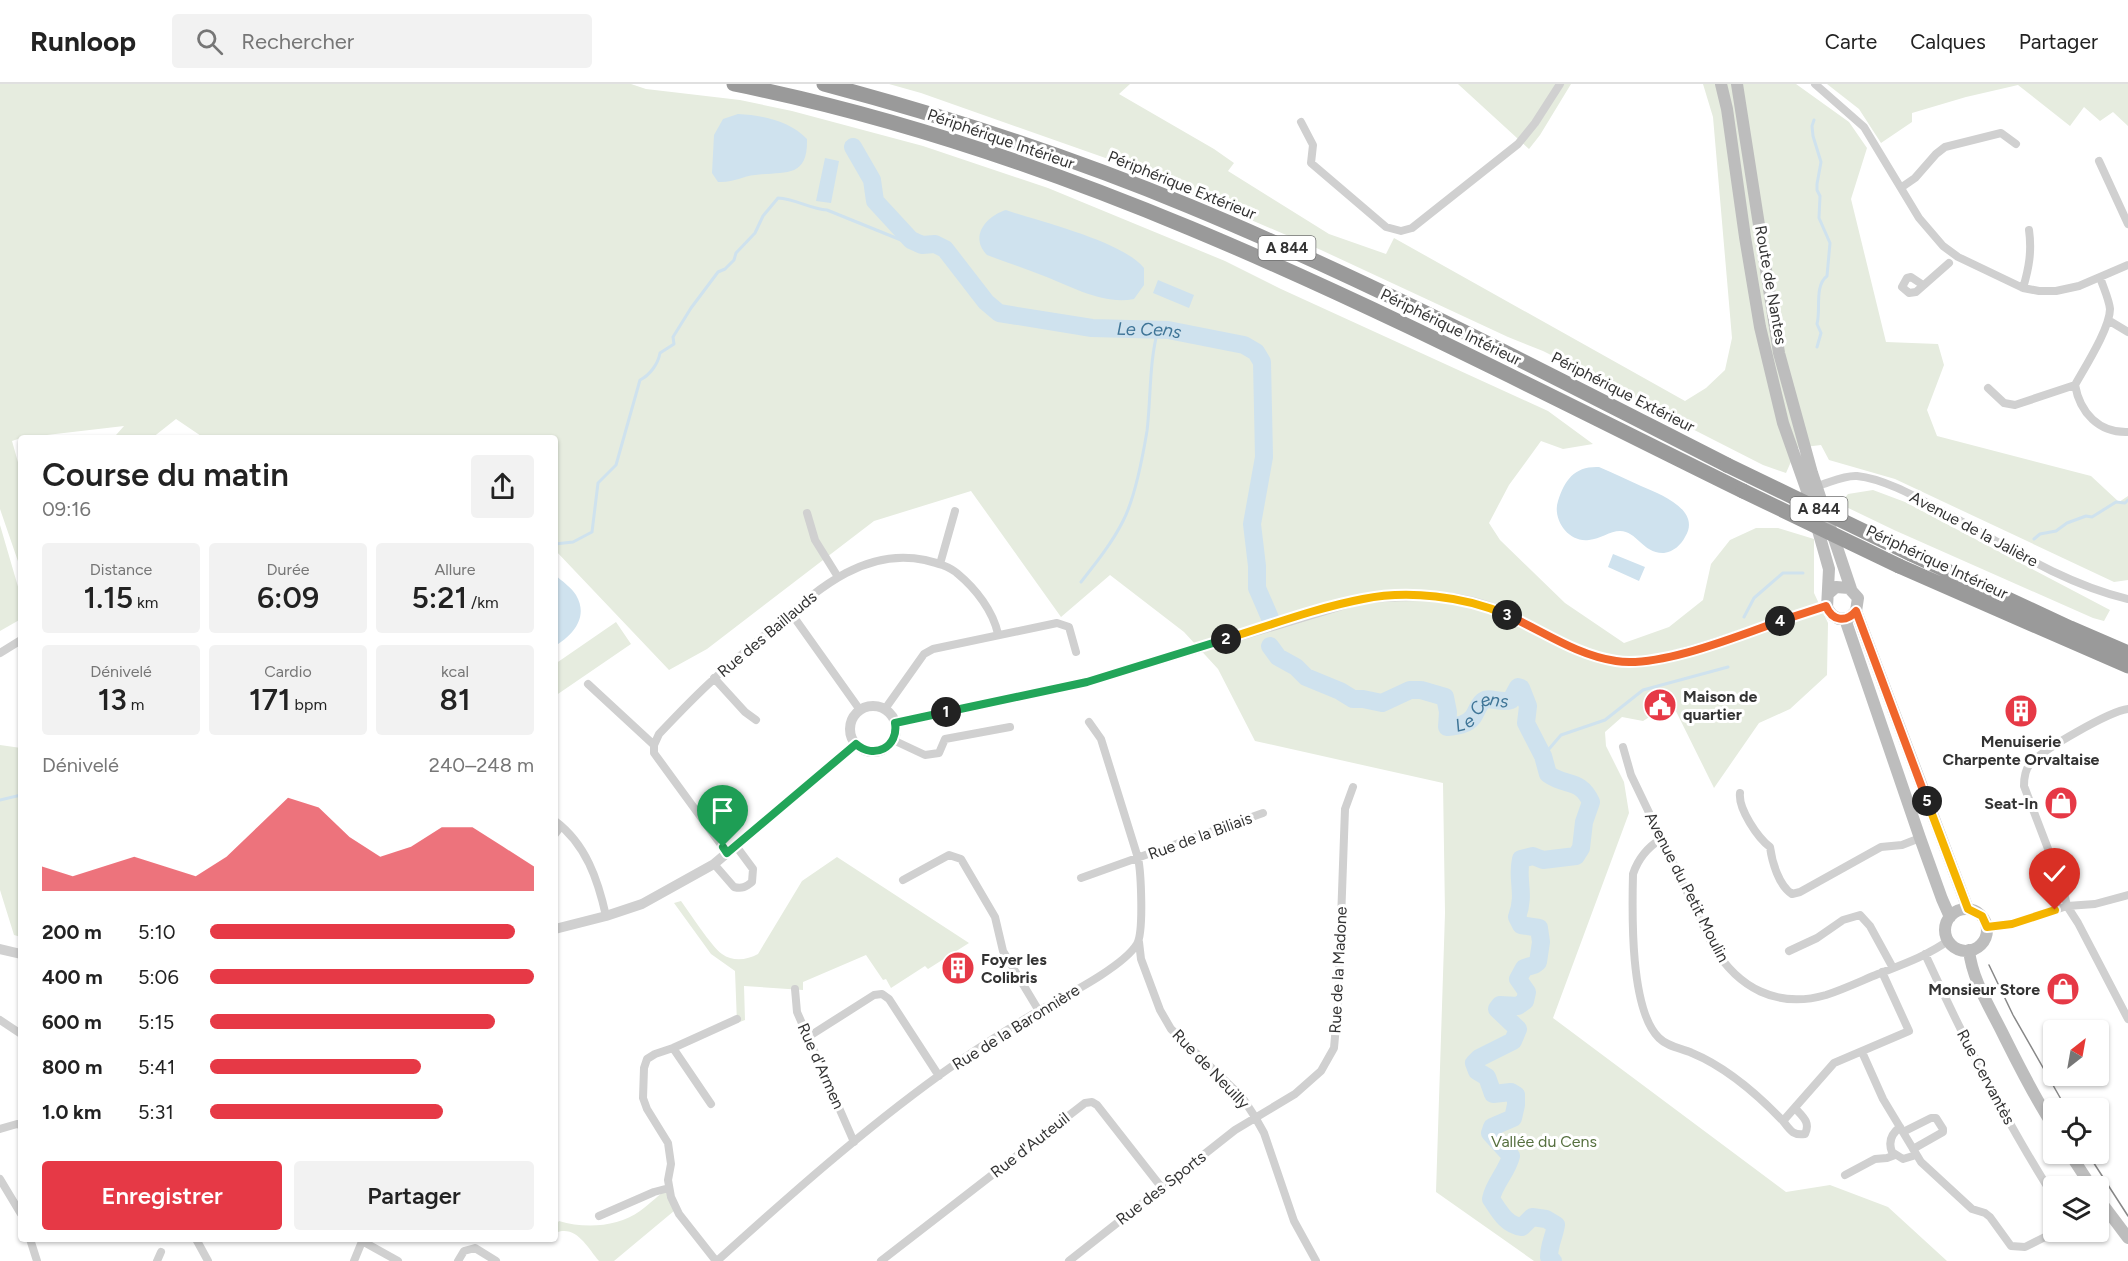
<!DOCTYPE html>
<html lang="fr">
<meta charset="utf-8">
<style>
body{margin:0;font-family:Figtree,sans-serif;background:#f2f2f2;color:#222;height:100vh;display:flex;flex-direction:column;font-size:22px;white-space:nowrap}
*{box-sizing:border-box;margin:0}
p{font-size:20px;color:#767676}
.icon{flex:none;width:33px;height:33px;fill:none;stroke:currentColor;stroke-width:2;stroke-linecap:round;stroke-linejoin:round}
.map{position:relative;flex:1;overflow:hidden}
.details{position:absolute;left:18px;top:351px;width:540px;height:807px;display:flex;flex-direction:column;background:#fff;border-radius:6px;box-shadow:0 2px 4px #0004}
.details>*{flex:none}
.needle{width:39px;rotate:31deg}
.fabs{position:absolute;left:2043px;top:936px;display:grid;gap:12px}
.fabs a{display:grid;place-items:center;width:66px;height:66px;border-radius:6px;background:#fff;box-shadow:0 2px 4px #0004;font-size:30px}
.pin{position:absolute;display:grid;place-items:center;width:51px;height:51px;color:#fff;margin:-62px -26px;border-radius:50% 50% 50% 0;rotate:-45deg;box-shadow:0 0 6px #0007}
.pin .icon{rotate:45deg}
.km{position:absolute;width:30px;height:30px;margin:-15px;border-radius:50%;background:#222;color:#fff;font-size:16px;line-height:30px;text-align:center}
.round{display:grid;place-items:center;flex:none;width:63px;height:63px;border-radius:6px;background:#f2f2f2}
.headline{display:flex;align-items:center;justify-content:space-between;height:102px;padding:0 24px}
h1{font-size:33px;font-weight:600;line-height:45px}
.figures{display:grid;grid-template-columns:repeat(3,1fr);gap:9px;height:102px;padding:6px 24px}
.figures div{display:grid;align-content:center;border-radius:6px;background:#f2f2f2;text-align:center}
.figures b{font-size:30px;font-weight:600}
.figures small{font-size:16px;font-weight:400}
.figures p{font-size:16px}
.chart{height:168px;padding:12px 24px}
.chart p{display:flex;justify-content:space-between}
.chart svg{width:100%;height:108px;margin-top:6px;fill:#e63946;opacity:.7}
.cta{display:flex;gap:12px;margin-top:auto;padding:12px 24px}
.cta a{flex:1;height:69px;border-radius:6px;background:#e63946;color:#fff;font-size:24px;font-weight:600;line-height:69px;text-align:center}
.cta a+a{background:#f2f2f2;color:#222}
ul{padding:0 24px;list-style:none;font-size:20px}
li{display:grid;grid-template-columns:96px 72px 1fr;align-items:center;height:45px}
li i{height:15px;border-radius:8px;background:#e63946}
header{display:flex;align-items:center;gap:36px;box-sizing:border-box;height:84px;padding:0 30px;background:#fff;border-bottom:2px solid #e0e0e0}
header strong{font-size:28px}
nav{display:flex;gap:33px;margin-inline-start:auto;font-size:21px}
.search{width:420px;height:54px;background:#f2f2f2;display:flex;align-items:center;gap:15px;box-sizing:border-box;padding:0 21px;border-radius:6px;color:#767676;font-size:22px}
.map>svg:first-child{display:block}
</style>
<header>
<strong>Runloop</strong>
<div class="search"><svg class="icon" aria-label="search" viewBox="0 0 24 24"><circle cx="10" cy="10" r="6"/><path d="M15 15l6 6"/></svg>Rechercher</div>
<nav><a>Carte</a><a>Calques</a><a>Partager</a></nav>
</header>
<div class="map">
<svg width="2128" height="1177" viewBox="0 0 2128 1177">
<rect width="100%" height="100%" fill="#fff"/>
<path fill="#e6ecdf" d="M0 0H631L646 5 740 16 792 27 923 62 1048 104 1225 177 1281 205 1548 327 1593 360 1563 365 1541 357 1509 401 1489 439 1500 456 1565 519 1624 559 1669 543 1703 516 1711 480 1730 456 1756 444H1778L1814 455V509L1828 539 1827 591 1790 625 1759 639 1714 704 1666 607 1645 618 1651 632 1643 637 1622 633 1605 648 1606 662 1624 698 1629 729 1553 934 1786 1108 1830 1101 1888 1123 1947 1177H1534L1436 1108 1445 829 1443 699 1255 657 1218 585 1184 548 1110 491 1061 533 971 407 874 437 707 565 669 586 555 466V354H204L176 335 152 354H90L116 351 124 342 21 354 12 357 21 389V486L0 425Z
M889 0H1130L1119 10 1214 65 1234 79 1228 87 1329 150 1386 170 1394 154 1685 317 1706 304 1725 286 1732 254 1713 33 1703 0H1796L1849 38 1867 64 1851 115 1886 258 1938 260 1944 281 1927 326 1937 352 2091 392 2119 418 2128 412V496L2114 498 1895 395 1829 376 1821 361 1797 364 1786 389 1763 381 1608 302 1603 297 1543 267 1508 253 1321 166 1114 77 921 9Z
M1458 0H1571L1540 51 1529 65Z
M1827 0H2128V42L2113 28 2100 37 2084 23 2070 42 2018 1 1966 13 1912 29V38L1881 59 1859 25Z
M1873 406 1905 418 2110 526 2104 537 2093 534 1894 446 1840 420 1848 410Z
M0 441 21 513V535L0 547Z
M616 538 631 560 555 612V580Z
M0 661 21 664V853L14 851 0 806Z
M837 773 969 859 928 885 925 882 891 904 886 895 883 896 866 871 803 898V906L744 902 745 936 737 939 735 887 711 870 674 819 681 817C690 829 711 862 722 870 733 878 747 876 758 870L802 797Z
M669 1104 674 1127 614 1177H599C587 1163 576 1140 555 1149V1142L559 1137C585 1145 618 1143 640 1127 651 1119 658 1111 669 1104Z"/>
<path fill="#cfe2ee" d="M738 30C762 31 790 37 807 55 808 95 785 87 755 91 742 92 734 99 718 98L712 89 714 51 723 35Z
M825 74 839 77 831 119 816 117Z
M1006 126C1041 138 1122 157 1144 184V201L1134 215C1104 221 1072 203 1044 192 1026 185 1006 178 987 171 969 153 986 132 1006 126Z
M1158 196 1194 211 1189 224 1153 209Z
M1599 383C1614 389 1627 396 1641 402 1660 410 1702 426 1685 453 1681 461 1673 468 1664 469 1643 470 1637 447 1620 447 1610 447 1600 455 1589 456 1568 459 1552 435 1558 417 1565 395 1575 382 1599 383Z
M1613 470 1645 483 1639 497 1608 483Z
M555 491C562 497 572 504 576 511 589 533 573 551 555 562Z"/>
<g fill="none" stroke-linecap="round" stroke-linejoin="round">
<path stroke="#cfe2ee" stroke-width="3" d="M1814 36 1812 42 1813 52 1821 78 1817 100V106L1820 112 1819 134 1830 159 1827 192C1814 202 1821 226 1817 240L1821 249 1817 263
M2034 455 2040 450 2056 447 2067 439 2086 432 2092 433 2116 418 2125 419 2128 416
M555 460 573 458 592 448 598 399 616 381 640 296C650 291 658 280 660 269L674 260 673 253 691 224 718 188 725 185 734 176 736 169 755 149 763 132 778 114C796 115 810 125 827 126L901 156H911
M1081 498C1096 479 1112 459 1123 437 1134 416 1143 371 1147 347 1151 314 1149 278 1158 246
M1744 533 1754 514 1783 489H1803
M1543 672 1561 651 1605 636 1643 606 1728 583
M0 716 21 711"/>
<g stroke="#cfe2ee" stroke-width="18">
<path id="s1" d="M853 63 872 96 875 117 911 156 922 161 935 160 945 165 986 218 999 229 1092 244 1168 246 1244 261 1256 268 1262 278 1264 373 1252 440 1257 482V504L1270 534"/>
<path id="s2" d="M1270 562 1278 573 1296 583 1306 593 1340 607 1353 615H1363L1382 619 1410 606H1421L1445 613 1448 628 1447 643C1457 642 1467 641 1473 633 1477 627 1478 621 1483 617 1490 612 1500 620 1511 616L1518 603 1521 604 1528 622 1526 639 1543 672 1548 690C1566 703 1580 694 1591 718L1584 738 1581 764 1576 772 1543 776 1533 772 1521 775C1516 796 1526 809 1517 833L1521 841 1539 844 1541 858 1538 878 1534 881 1524 884 1518 895 1527 908 1525 917 1518 922 1500 921 1497 925 1518 945 1513 957 1479 974 1474 979 1477 987 1487 993 1493 1010 1511 1008 1516 1011V1021L1513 1034 1492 1043 1490 1049 1511 1072C1507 1088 1494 1099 1491 1115 1499 1127 1506 1141 1522 1143L1532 1133 1546 1135 1556 1141C1554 1153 1549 1161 1549 1173L1553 1177"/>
</g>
<path stroke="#d0d0d0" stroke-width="8" d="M1815 0 1864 43 1919 134 1943 162 1958 173 2023 204 2039 207H2056L2079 202 2128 181
M1301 38 1313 61 1311 79 1386 143 1401 147 1412 144 1518 60 1535 39 1560 0
M2099 77 2128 140
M1902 103 1915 94 1936 70 1945 63 2001 49 2016 60
M1923 201 1911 193 1907 194 1902 203 1909 209 1916 208 1949 179
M2023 204C2029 184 2032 167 2029 146
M2108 236 2128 248
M2075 301C2080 329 2099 349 2128 348
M1988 304 2004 319 2015 321 2075 301C2085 283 2110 244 2110 225 2109 215 2103 203 2100 193
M1817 402C1829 399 1844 391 1857 392 1887 395 1923 417 1950 431 2006 462 2064 500 2128 515
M807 429 815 456 838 493
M940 480 955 427
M791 529 860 626
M0 569 21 556
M714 594 745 628 756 636
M588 600 654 661
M885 625 924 570 933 565 1057 539 1069 543 1076 568
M2128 625C2110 627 2042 666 2030 680 2025 686 2024 694 2024 702L2063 804 2067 822 2078 839 2128 935
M893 656 925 671 939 669 945 655 1010 643
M1623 663 1631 691 1713 862C1738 904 1777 925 1826 911 1844 905 1861 897 1878 890 1901 881 1929 871 1949 856
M1740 709C1738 725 1758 754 1770 763 1772 778 1779 802 1792 810L1800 808 1881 763 1902 761 1920 754
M555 737C586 760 598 796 606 832
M555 750 561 742
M1661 755C1648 763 1638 775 1633 790 1632 830 1630 926 1659 954 1668 963 1681 964 1692 969 1726 983 1758 1011 1783 1037L1834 979 1909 947 1882 888
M727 769 654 669V661L659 650C677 631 695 612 714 595 730 579 749 565 766 550 811 512 860 462 925 476 937 479 949 482 958 490 976 505 993 527 998 550
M714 780 734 803C742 805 746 803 752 798L753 785 736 762
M1081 794 1263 729
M903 796 949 771 961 775 995 833 1003 867 1039 927
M1987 843 2012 840 2067 822 2095 820 2128 811
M1139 858 1141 875 1160 926 1171 945 1242 1013 1255 1033 1264 1049 1294 1137 1316 1177
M1789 867 1817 854 1843 836 1860 831 1870 842 1893 884
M1925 870C1963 953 2004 1035 2054 1113
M795 905 797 928 854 1058
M0 936 21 950
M808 953 874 911 882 910 889 915 939 992
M673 964 711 1020
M1862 968 1883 1015 1921 1078 1972 1125 1985 1129 1990 1133 2011 1162 2025 1163 2055 1148
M1783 1037C1790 1046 1793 1052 1805 1050 1811 1038 1802 1032 1795 1024
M1900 1043C1891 1050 1888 1058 1892 1068L1903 1075 1916 1071
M0 1045 17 1040 21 1041
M1903 1048 1931 1034H1936L1943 1045V1048L1913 1065
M1845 1091 1875 1075 1887 1074 1895 1071
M0 1095 21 1130
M599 1132 654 1108 669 1104
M30 1155 37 1177
M196 1155 208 1177
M362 1157 398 1177
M157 1177 161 1168
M354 1177 363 1155
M458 1177 464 1167 475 1164 496 1177
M716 1177 679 1130 671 1113 668 1096 671 1080 668 1059 647 1025 643 1014 644 984 647 975 655 970 673 964 737 935
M717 1177C789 1112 862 1047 941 990 973 967 1006 946 1040 926 1065 912 1123 883 1137 860 1144 848 1141 788 1138 774L1101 655 1089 638
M881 1177 1085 1019 1092 1018 1097 1021 1162 1104
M1069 1177 1235 1046 1295 1010 1321 987 1334 964 1338 919 1345 725 1353 703"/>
<path stroke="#d0d0d0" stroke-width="10" d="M850 645a23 23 0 1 1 46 0a23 23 0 1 1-46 0Z
M895 639 1087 598 1365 514C1405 512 1449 508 1487 522 1531 538 1569 570 1616 577 1642 582 1668 573 1692 566 1737 553 1781 536 1826 522
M555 845 606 832 642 820 714 780 856 660
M0 865 21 870"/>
<path stroke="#bdbdbd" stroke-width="12" d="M1721 0 1727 25 1745 153 1760 243 1783 339 1806 404 1829 485 1827 524 1832 531 1839 535 1849 534 1856 527 1858 514 1849 504 1836 503 1828 510
M1737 0 1779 269 1812 389 1851 505
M1856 527 1968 825
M1845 535 1920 754 1942 815 1950 833
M1945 846a21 21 0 1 1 42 0a21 21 0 1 1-42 0Z
M1969 866C1972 895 1989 922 2002 948 2018 980 2034 1013 2054 1043
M2070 1070 2091 1102
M2098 1114 2128 1154"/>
<path stroke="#9a9a9a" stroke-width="15" d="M734 0C1093 71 1417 247 1743 407
M824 0C949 33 1070 73 1189 122 1373 198 1550 291 1727 381
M1911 470 2070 544 2128 569
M1899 482 2128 582"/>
<path stroke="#888" stroke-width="1.5" d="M1989 881 2013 931 2066 1024
M2088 1070 2128 1132"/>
<path stroke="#9a9a9a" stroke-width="15" d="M1727 381 1911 470
M1743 407 1899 482"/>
</g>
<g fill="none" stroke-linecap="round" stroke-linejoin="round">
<g stroke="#fff" stroke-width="12">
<path id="split-1" d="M723 763 727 769 856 660C874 676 899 663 895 639L946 628"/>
</g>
<g stroke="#fff" stroke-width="12">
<path id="split-2" d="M946 628 1087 598 1226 555"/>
</g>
<g stroke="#fff" stroke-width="12">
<path id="split-3" d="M1226 555C1271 541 1316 524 1363 515 1407 506 1465 512 1507 531"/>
</g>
<g stroke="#fff" stroke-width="12">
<path id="split-4" d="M1507 531C1543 547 1576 571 1616 577 1659 584 1738 552 1780 537"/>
</g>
<g stroke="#fff" stroke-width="12">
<path id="split-5" d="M1780 537 1826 522C1832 537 1846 539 1856 527L1927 717"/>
</g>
<g stroke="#fff" stroke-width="12">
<path id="split-6" d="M1927 717 1968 825 1982 832 1987 843 2012 840 2055 826"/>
</g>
<use href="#split-1" stroke="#22a559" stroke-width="8"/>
<use href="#split-2" stroke="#22a559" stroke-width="8"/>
<use href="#split-3" stroke="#f5b400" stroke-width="8"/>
<use href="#split-4" stroke="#f0652b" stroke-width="8"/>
<use href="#split-5" stroke="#f0652b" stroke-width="8"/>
<use href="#split-6" stroke="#f5b400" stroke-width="8"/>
</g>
<defs>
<g id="civic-disc" transform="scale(1.725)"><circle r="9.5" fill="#e63946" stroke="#fff"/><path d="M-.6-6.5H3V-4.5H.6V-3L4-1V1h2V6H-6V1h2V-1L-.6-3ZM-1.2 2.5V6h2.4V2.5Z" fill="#fff"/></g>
<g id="building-disc" transform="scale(1.725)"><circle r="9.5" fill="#e63946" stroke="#fff"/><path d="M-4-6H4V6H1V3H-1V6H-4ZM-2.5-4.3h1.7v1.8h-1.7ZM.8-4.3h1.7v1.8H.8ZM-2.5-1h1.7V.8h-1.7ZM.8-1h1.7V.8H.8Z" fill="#fff"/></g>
<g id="shop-disc" transform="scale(1.725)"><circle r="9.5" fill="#e63946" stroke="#fff"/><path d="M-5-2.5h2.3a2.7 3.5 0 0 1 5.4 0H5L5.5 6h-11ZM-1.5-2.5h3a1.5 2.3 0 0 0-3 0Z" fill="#fff"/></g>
</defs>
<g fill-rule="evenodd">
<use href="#civic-disc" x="1660" y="621"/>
<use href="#building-disc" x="2021" y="627"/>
<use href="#shop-disc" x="2061" y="719"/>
<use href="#building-disc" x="958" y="884"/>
<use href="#shop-disc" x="2063" y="905"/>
</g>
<g text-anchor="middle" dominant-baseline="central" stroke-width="6" stroke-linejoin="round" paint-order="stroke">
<g fill="#fff" stroke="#707070" stroke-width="1.5">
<rect x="1258.5" y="152" width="57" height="24" rx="4.5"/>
<rect x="1790.5" y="413" width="57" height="24" rx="4.5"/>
</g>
<g font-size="15" font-weight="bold" fill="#333">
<text x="1287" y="164">A 844</text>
<text x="1819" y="425">A 844</text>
</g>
<g font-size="16" fill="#333" stroke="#fff">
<text transform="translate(1001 55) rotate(19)">Périphérique Intérieur</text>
<text transform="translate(1182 101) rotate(22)">Périphérique Extérieur</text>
<text transform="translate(1771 201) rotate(80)">Route de Nantes</text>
<text transform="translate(1451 243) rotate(26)">Périphérique Intérieur</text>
<text transform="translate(1623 308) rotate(27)">Périphérique Extérieur</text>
<text transform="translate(1974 445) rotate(28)">Avenue de la Jalière</text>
<text transform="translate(1937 478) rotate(25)">Périphérique Intérieur</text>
<text transform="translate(767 550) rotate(-40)">Rue des Baillauds</text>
<text transform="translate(1200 752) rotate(-20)">Rue de la Biliais</text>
<text transform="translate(1687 803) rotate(63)">Avenue du Petit Moulin</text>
<text transform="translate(1338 886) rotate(-87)">Rue de la Madone</text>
<text transform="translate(1016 943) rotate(-32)">Rue de la Baronnière</text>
<text transform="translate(821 982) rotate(66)">Rue d'Armen</text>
<text transform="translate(1211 985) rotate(46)">Rue de Neuilly</text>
<text transform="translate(1986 993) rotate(62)">Rue Cervantès</text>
<text transform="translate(1030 1061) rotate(-38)">Rue d'Auteuil</text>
<text transform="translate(1161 1104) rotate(-38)">Rue des Sports</text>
</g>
<g font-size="16" font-weight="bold" fill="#333" stroke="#fff" text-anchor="start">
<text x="1683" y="612">Maison de<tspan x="1683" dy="18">quartier</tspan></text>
<text x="2021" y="657" text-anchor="middle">Menuiserie<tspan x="2021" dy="18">Charpente Orvaltaise</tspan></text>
<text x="2038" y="719" text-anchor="end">Seat-In</text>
<text x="981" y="875">Foyer les<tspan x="981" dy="18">Colibris</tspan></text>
<text x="2040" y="905" text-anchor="end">Monsieur Store</text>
</g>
<g font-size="16" fill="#56703f" stroke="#fff">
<text x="1544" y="1057">Vallée du Cens</text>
</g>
<g font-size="18" font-style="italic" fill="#3f7597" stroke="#fff">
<text stroke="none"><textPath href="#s1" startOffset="384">Le Cens</textPath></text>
<text stroke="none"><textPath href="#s2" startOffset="268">Le Cens</textPath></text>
</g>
</g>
</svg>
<div class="fabs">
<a><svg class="needle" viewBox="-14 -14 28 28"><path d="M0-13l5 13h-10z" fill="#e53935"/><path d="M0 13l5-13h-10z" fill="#767676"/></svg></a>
<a><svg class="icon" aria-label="locate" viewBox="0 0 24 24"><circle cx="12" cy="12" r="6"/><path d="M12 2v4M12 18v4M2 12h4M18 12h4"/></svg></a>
<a><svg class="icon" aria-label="layers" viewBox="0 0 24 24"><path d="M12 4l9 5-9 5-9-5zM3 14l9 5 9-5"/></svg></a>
</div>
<div class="pin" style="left:723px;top:763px;background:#1e9e55"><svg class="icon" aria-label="arrive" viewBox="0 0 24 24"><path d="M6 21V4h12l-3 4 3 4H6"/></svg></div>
<div class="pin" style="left:2055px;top:826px;background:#d93025"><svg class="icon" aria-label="check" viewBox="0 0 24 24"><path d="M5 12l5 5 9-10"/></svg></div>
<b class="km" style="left:946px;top:628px">1</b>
<b class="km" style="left:1226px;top:555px">2</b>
<b class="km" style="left:1507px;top:531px">3</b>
<b class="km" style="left:1780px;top:537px">4</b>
<b class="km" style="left:1927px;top:717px">5</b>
<section class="details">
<div class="headline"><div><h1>Course du matin</h1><p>09:16</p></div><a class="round"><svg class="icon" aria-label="share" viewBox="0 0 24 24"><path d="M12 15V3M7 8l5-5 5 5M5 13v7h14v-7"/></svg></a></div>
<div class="figures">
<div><p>Distance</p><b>1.15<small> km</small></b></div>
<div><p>Durée</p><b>6:09</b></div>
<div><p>Allure</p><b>5:21<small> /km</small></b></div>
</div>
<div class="figures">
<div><p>Dénivelé</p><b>13<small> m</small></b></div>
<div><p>Cardio</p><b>171<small> bpm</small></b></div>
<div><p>kcal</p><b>81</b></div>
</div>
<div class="chart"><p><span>Dénivelé</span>240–248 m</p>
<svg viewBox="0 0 160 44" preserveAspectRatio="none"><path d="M0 44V34L10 38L20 34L30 30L40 34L50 38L60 30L70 18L80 6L90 10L100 22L110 30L120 26L130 18L140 18L150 26L160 34V44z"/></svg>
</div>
<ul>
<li><b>200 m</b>5:10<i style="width:94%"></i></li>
<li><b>400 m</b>5:06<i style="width:100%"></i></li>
<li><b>600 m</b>5:15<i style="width:88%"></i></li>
<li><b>800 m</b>5:41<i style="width:65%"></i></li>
<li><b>1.0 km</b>5:31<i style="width:72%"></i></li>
</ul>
<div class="cta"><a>Enregistrer</a><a>Partager</a></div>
</section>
</div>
